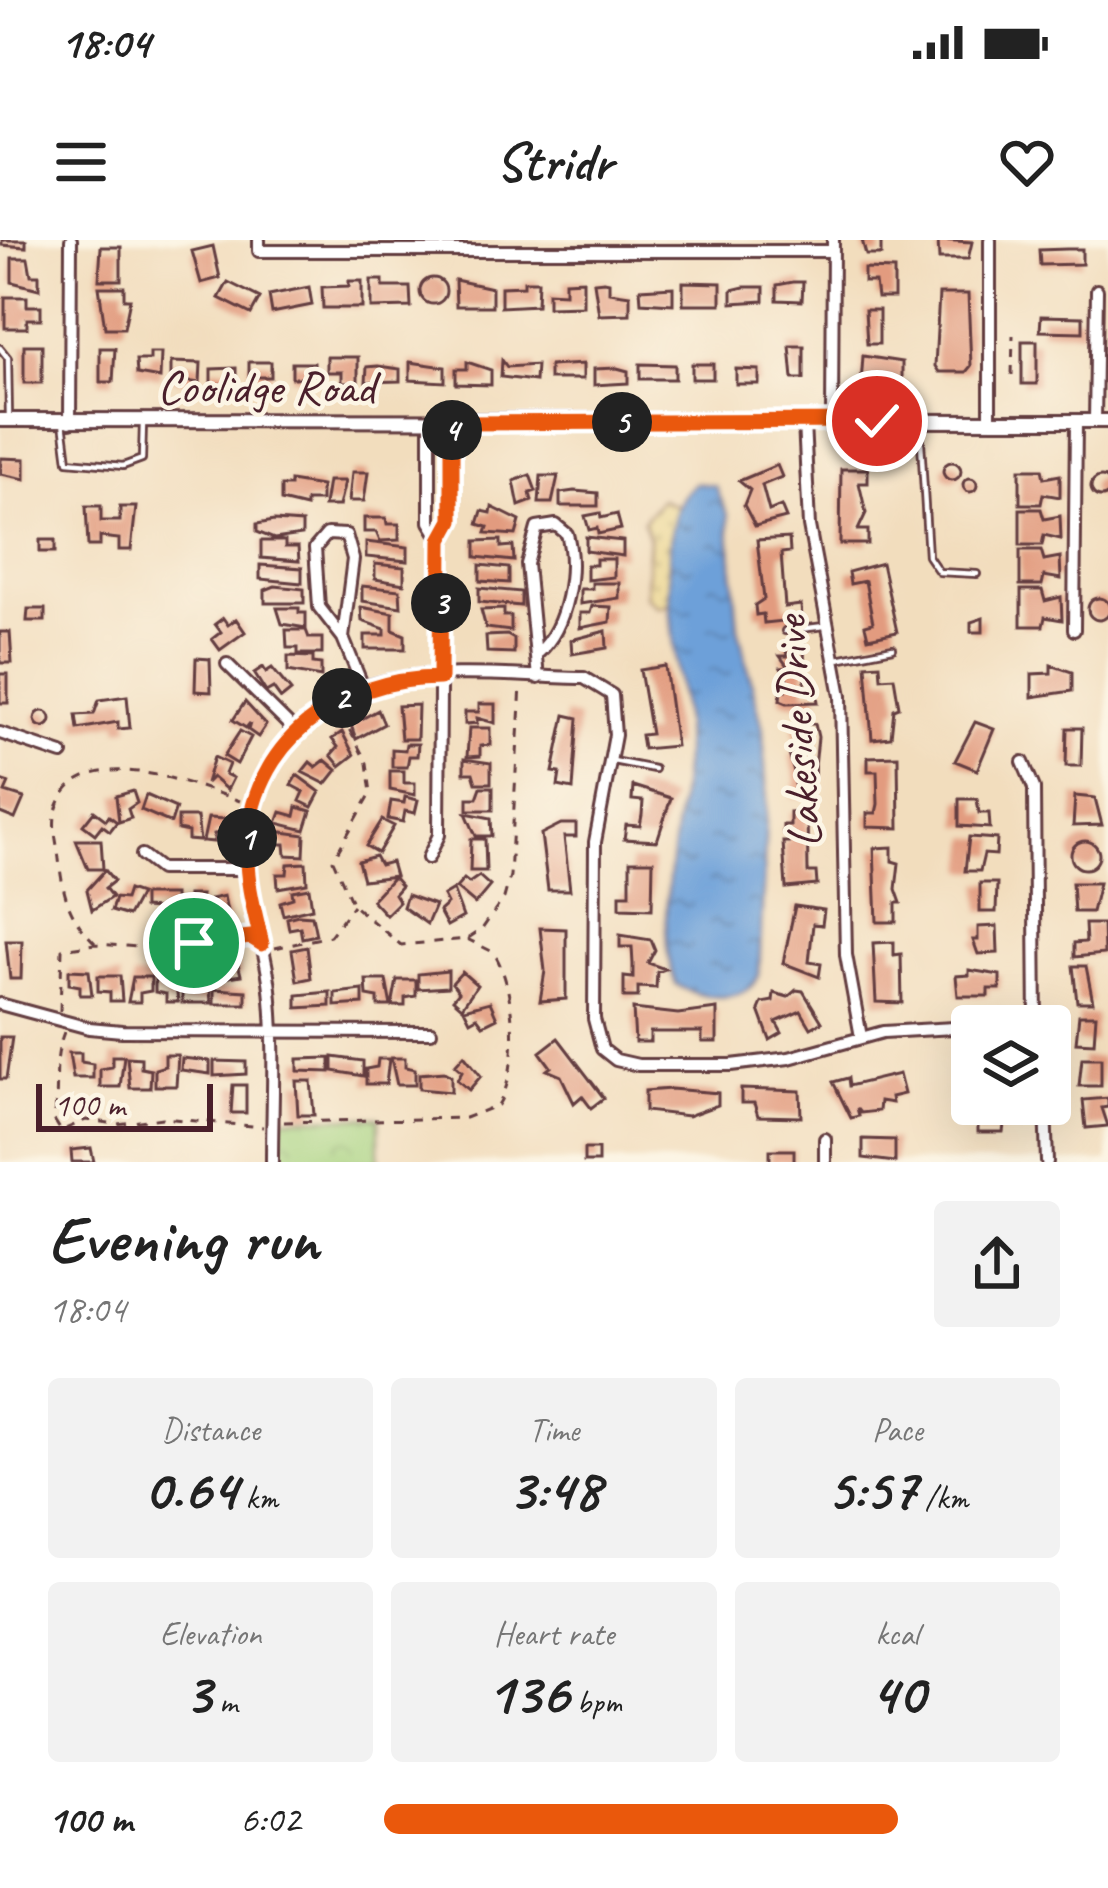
<!DOCTYPE html>
<style>
body{margin:0;font-family:Caveat,sans-serif;background:#f2f2f2;color:#222;height:100vh;display:flex;flex-direction:column;font-size:45px;white-space:nowrap}
*{box-sizing:border-box;margin:0}
p{font-size:39px;color:#767676}
.icon{flex:none;width:66px;height:66px;fill:none;stroke:currentColor;stroke-width:2;stroke-linecap:round;stroke-linejoin:round}
.map{position:relative;height:922px;overflow:hidden}
.sheet{display:flex;flex-direction:column;background:#fff;flex:1}
.sheet>*{flex:none}
.buttons{position:absolute;left:951px;top:765px;display:grid;gap:24px}
.buttons a{display:grid;place-items:center;width:120px;height:120px;border-radius:12px;background:#fff;box-shadow:0 12px 48px #0002;font-size:60px}
.scale{position:absolute;left:36px;bottom:30px;width:177px;box-sizing:border-box;padding-left:12px;border:6px solid #4a1f2b;border-top:0;font-size:33px;line-height:42px;white-space:nowrap;color:#4a1f2b;-webkit-text-stroke:9px #fcf5e5;paint-order:stroke}
.pin{position:absolute;display:grid;place-items:center;width:102px;height:102px;color:#fff;margin:-51px;border:6px solid #fff;border-radius:50%;box-shadow:0 3px 12px #0007}
.km{position:absolute;width:60px;height:60px;margin:-30px;border-radius:50%;background:#222;color:#fff;font-size:33px;line-height:60px;text-align:center}
.round{display:grid;place-items:center;flex:none;width:126px;height:126px;border-radius:12px;background:#f2f2f2}
.head{display:flex;align-items:center;justify-content:space-between;height:204px;padding:0 48px}
h1{font-size:66px;font-weight:800;line-height:90px}
.figures{display:grid;grid-template-columns:repeat(3,1fr);gap:18px;height:204px;padding:12px 48px}
.figures div{display:grid;align-content:center;border-radius:12px;background:#f2f2f2;text-align:center}
.figures b{font-size:60px;font-weight:800}
.figures small{font-size:33px;font-weight:400}
.figures p{font-size:33px}
ul{padding:0 48px;list-style:none;font-size:39px}
li{display:grid;grid-template-columns:192px 144px 1fr;align-items:center;height:90px}
li i{height:30px;border-radius:15px;background:#ea580c}
.status{display:flex;justify-content:space-between;align-items:center;height:84px;padding:0 60px;background:#fff;direction:ltr}
.status svg{height:33px;fill:currentColor}
header{display:flex;justify-content:space-between;align-items:center;height:156px;padding:0 48px;background:#fff;font-size:54px;font-weight:800}
.map>svg:first-child{display:block}
</style>
<div class="status"><b>18:04</b><svg viewBox="0 0 49 12"><path d="M0 12V9h3v3zM5 12V6h3v6zM10 12V3h3v9zM15 12V0h3v12zM26 1h20v11H26zM47 4h2v5h-2z"/></svg></div>
<header><svg class="icon" aria-label="menu" viewBox="0 0 24 24"><path d="M4 6h16M4 12h16M4 18h16"/></svg>Stridr<svg class="icon" aria-label="heart" viewBox="0 0 24 24"><path d="M12 20l-8-8c-3-5 5-10 8-4 3-6 11-1 8 4z"/></svg></header>
<div class="map">
<svg width="1108" height="922" viewBox="0 0 1108 922">
<defs>
<pattern id="sand-dots" width="8" height="8" patternUnits="userSpaceOnUse" patternTransform="scale(3)"><rect width="8" height="8" fill="#eeda9e"/><path d="M2 2h.1M6 6h.1" fill="none" stroke="#cebb88" stroke-width="1.8" stroke-linecap="round"/></pattern>
<pattern id="park-crowns" width="20" height="18" patternUnits="userSpaceOnUse" patternTransform="scale(3)"><rect width="20" height="18" fill="#a6d27f"/><path d="M2 6a3 3 0 1 1 6 0M12 15a3 3 0 1 1 6 0" fill="none" stroke="#90b46e"/></pattern>
<pattern id="water-ripples" width="26" height="14" patternUnits="userSpaceOnUse" patternTransform="scale(3)"><rect width="26" height="14" fill="#6da0d9"/><path d="M2 4q2-2 4 0t4 0M15 11q2-2 4 0t4 0" fill="none" stroke="#5c82b0"/></pattern>
</defs>
<rect width="100%" height="100%" fill="#fcf5e5"/>
<filter id="ink" filterUnits="userSpaceOnUse"><feTurbulence type="fractalNoise" baseFrequency=".00833" numOctaves="2"/><feDisplacementMap in="SourceGraphic" scale="24" xChannelSelector="R" yChannelSelector="G"/><feConvolveMatrix kernelMatrix="1 2 1 2 8 2 1 2 1" color-interpolation-filters="sRGB"/></filter>
<filter id="wash" filterUnits="userSpaceOnUse"><feTurbulence type="fractalNoise" baseFrequency=".004" numOctaves="4" result="noise"/><feDisplacementMap in="SourceGraphic" scale="48" xChannelSelector="R" yChannelSelector="G"/><feGaussianBlur stdDeviation="2.7" result="paint"/><feColorMatrix in="noise" values="0 0 0 0 0 0 0 0 0 0 0 0 0 0 0 0 0 1.4 0 .05"/><feComposite in="paint" operator="in"/></filter>
<g filter="url(#wash)">
<rect width="100%" height="100%" fill="#f2ddbd"/>
<path fill="url(#sand-dots)" stroke="#9c7c64" stroke-width="3" d="M661 259 678 266 670 364 658 367 646 356 649 298 643 281Z"/>
<path fill="url(#park-crowns)" stroke="#787855" stroke-width="3" d="M379 877V922H280V878Z"/>
<path fill="url(#water-ripples)" stroke="#5c6082" stroke-width="3" d="M696 243 715 246 728 275 738 387 763 489 767 560 759 735C745 765 699 760 676 744 648 678 689 558 684 485 680 433 646 274 696 243Z"/>
<g id="blocks">
<path fill="#e29b7f" d="M2 0H26V7L2 5Z
M862 0H881V15H866Z
M938 0 972 2 968 19H939Z
M213 6 220 38 201 43 192 11Z
M101 7H121V40H99Z
M1067 9H1082V24L1040 25 1039 10Z
M12 18H28L31 35H39V49L12 42Z
M864 29 894 30V58H877L875 42H864Z
M420 51a13 13 0 1 1 26 0a13 13 0 1 1-26 0Z
M371 40H383V47H410L411 67 371 68Z
M455 40 492 48V66H456Z
M583 40V66L548 67V52L565 53V41Z
M349 41H362V68H323L322 47 349 46Z
M524 41H538L537 65 501 67V47L524 46Z
M604 41 609 42V52L630 55V74L599 75 594 42Z
M228 42 260 58 251 74 219 58Z
M683 42 721 43V64H683Z
M793 42H803L802 61 777 60V45Z
M99 47H124V59H130L124 88H105Z
M309 47 312 65 272 73 269 55Z
M673 47V64L641 62 640 49Z
M744 47H764V61L732 63V50Z
M939 54H968L971 126 966 132H939L935 126Z
M5 57H27V66H41V79H27V88H5Z
M865 70H879V104H867Z
M1041 76 1083 77V92L1040 91Z
M1022 101H1037V144H1022Z
M24 105H42V143H24Z
M790 106H804V139H793Z
M100 108H115L113 142H100Z
M150 113H161L160 138 137 134 136 120H150Z
M863 116 902 122V140L861 144Z
M327 117H358V143H342V132H327Z
M502 120 507 127 536 125 535 141 501 137Z
M171 122 201 123 200 143 171 139Z
M249 122H271V137H249Z
M410 122 445 127V142L410 140Z
M467 122 491 130V145L456 144V129H467Z
M292 123H314V138H292Z
M583 124V139H549V126Z
M640 124 675 125V139H640Z
M692 124H713V139H692Z
M378 126 400 129V141L366 142 367 127Z
M236 128V144H211V129Z
M617 128 628 131V143L594 145V129Z
M736 129 759 130V144H736Z
M1 218 25 219V239L1 234Z
M943 231a9 9 0 1 1 18 0a9 9 0 1 1-18 0Z
M777 225 782 237 762 245 769 271 781 266 786 278 755 286 744 265 750 250 739 241Z
M841 229H868V243H859L866 273 858 290H868V304H840Z
M1020 229H1042L1044 238 1060 235V257L1043 254 1041 264H1020Z
M352 232H368L364 261H349Z
M530 235 536 251 530 253 532 261 519 266 514 241Z
M541 236H558L552 263H539Z
M1091 247a10 10 0 1 1 20 0a10 10 0 1 1-20 0Z
M963 245a7 7 0 1 1 14 0a7 7 0 1 1-14 0Z
M290 241 321 246V261H306V267L281 261V246H290Z
M345 241 339 266H324L328 241Z
M574 251 598 253V266H560V253Z
M86 266H101V281H120V267H136L131 310H119V299L100 297V306H88Z
M492 267 520 281 516 295 486 293 488 287 478 284 482 271 491 273Z
M1020 269H1041L1044 279 1060 276 1061 299 1044 295 1042 305H1020Z
M600 273 601 278 617 274 621 289 598 294 597 288 589 290 585 276Z
M364 278H386L387 284H399V300L380 301 376 292H364Z
M274 281 302 283V295L274 299 257 292V284Z
M586 297 623 301V316L586 311Z
M789 298 790 312 781 313 785 367 801 365 802 379 764 383 763 374 756 375 755 365 764 359 757 300Z
M40 300H55V312H40Z
M501 300V307L513 306 514 321 476 317V301Z
M261 301H285V307H298L299 321 261 318Z
M366 302 408 307V321L366 317Z
M1020 310H1041L1044 320 1060 317 1061 339 1044 336 1042 345H1020Z
M596 319H614V337L587 340V325H596Z
M882 323 897 392 868 398 865 385 873 383 865 341 850 344 848 332Z
M375 324 404 327V344L375 339Z
M260 325 302 328V343L260 339Z
M480 325 509 328V343L480 341Z
M592 343H619V358L580 364V349H592Z
M275 346 304 349V363H265V350Z
M362 346 400 350 401 367 362 361Z
M479 348 521 352V366L479 362Z
M1021 350H1042L1045 361 1061 357 1062 380 1045 377 1043 386H1021Z
M1088 369a11 11 0 1 1 22 0a11 11 0 1 1-22 0Z
M592 366 611 367 610 382 580 388V373H590Z
M361 367 393 373V390L405 395V409H365V395H385V389L362 381Z
M277 368H299V373H306V388L282 384Z
M28 369H45V381H27Z
M504 369V376H511V391L486 388 481 370Z
M223 378 228 385 236 379 245 392 220 410 212 399 221 392 215 384Z
M983 378V392H971V382Z
M286 390H306L309 398H322V414H298V408H287Z
M606 391 607 408 572 414 571 400Z
M0 392H10L12 423H0Z
M507 395 514 399V413L487 412 486 396Z
M804 399 805 452 816 450 818 462 787 463 780 460 781 450H787L781 447 787 439 781 428 788 427 780 416H787L785 402Z
M288 416 313 417V423L321 424V437L288 431Z
M196 418 210 419 211 452 195 451Z
M880 424 881 438 894 437 899 467 894 469 891 497 872 499 866 425Z
M1051 425 1072 432V451L1032 457V434L1051 433Z
M665 426 676 506 643 509 641 495 651 494 640 430Z
M263 427 266 432 272 428 291 451 281 459 273 448 266 452 254 433Z
M0 434H8V463H0Z
M127 456 130 488 118 489V482L78 489 76 475 94 474 99 460Z
M245 462 266 485 258 497 248 490 250 483 246 488 233 480Z
M479 464H495V483L477 478V483L465 484V472H479Z
M418 465 417 499H401L398 466Z
M378 470 384 484 356 499 351 485Z
M35 479a8 8 0 1 1 16 0a8 8 0 1 1-16 0Z
M565 475 578 478 573 549 558 546 560 533 553 532Z
M975 482 994 489 977 530 955 521Z
M794 484H815L818 497 812 558H792L796 540 789 514H794L799 497H794Z
M469 488H490V505L480 506V516L467 517Z
M1067 488H1082L1081 526H1066Z
M240 491 251 497 237 524 224 516Z
M342 492 354 515 340 526 331 515 338 507 332 499Z
M406 504H418L417 516H409L407 527H392V509L405 510Z
M898 516 899 588 867 587V573H876L878 564 877 531H868V517Z
M214 517 229 524 225 534 233 538 227 550 212 537 206 543Z
M464 519 491 523V543H476L473 533H464Z
M325 520 337 530 326 544 302 532 310 522 316 527Z
M390 531H404V543H415V555L390 550Z
M297 535 320 552 312 567 300 561 304 552 291 545Z
M0 540 9 543 5 552 24 558 15 579 0 573Z
M633 546 671 558 657 601 624 599 626 585 640 586 642 575 643 561 632 560Z
M493 547V570H468V558H477L481 547Z
M133 551 137 563 128 569 131 578 119 582 116 556Z
M146 555 176 568 171 583 141 570Z
M1075 556 1095 558 1102 585 1073 586Z
M405 557 418 560 415 573 405 571 403 582 388 579 391 561 404 563Z
M959 559H977L979 573H989L990 588 959 586Z
M297 567 311 571 305 590 277 583 281 572 295 576Z
M94 571 106 580 109 576 117 582 110 591 102 585 95 594 83 585Z
M807 571 808 632H816L817 645 786 648 783 602H789V593H783V585H790V572Z
M466 573 491 578 492 596H476Z
M178 577H197L200 601 188 600V592L178 590Z
M208 578 225 579V592L214 594V602L203 601Z
M382 580 394 586 378 613 366 606Z
M561 584H576V597H564L570 650H548L541 594Z
M275 591 305 595 304 616 286 615 285 604H274Z
M969 597 997 599 996 615 984 614 980 631H965Z
M471 599H485L486 631H470Z
M76 600H101L103 629H88Z
M1071 615a14 14 0 1 1 28 0a14 14 0 1 1-28 0Z
M892 607V621L899 623 896 649 901 663H896V682H877L874 608Z
M375 616 380 625 391 622 395 636 363 640 358 621Z
M630 621H653L652 669 620 668V654H630Z
M306 623 307 643 278 648 277 634H287L288 624Z
M105 630 114 641 105 648 112 657 92 670 87 650Z
M479 636 490 646 475 664 456 648 464 639 469 643Z
M393 637 401 646 394 654 399 662 386 675 372 660Z
M980 643H997L996 672H980Z
M1072 643H1099L1092 672H1074Z
M309 648 312 668 283 675 280 662 293 658 292 651Z
M128 650 140 654 128 676 111 671 115 658 125 659Z
M453 650 463 677 447 686 439 671 447 664 443 656Z
M143 655H174V670L143 668Z
M188 655H201L196 681 178 680V665L188 663Z
M407 655 435 665 427 684 403 667Z
M224 656 230 687 216 690 207 675 213 674 211 659Z
M795 666 824 670 822 685 813 684 809 722 821 724 819 737 783 723Z
M298 675 312 676 316 695 302 698 300 687 289 689 287 678Z
M1085 684H1103L1104 714 1074 717V703L1086 702Z
M997 686 998 713 978 714 973 700H978V687Z
M540 688 566 689V759L540 761 545 731Z
M620 695 651 700 655 710 648 723 665 729 657 732 656 748 638 747V757H624V737L633 738V724L632 707H620Z
M6 701H22L21 739H10Z
M894 702V715L901 714 902 763 876 762 873 703Z
M307 707 311 738 297 741 292 710Z
M234 708 241 735 229 737 220 711Z
M1073 726H1086L1093 762H1077Z
M69 730 89 731 92 755H80V746L69 744Z
M969 730 1000 735V749H988V756H958L956 736 969 735Z
M448 731V747L418 749V734Z
M462 732 477 745 462 767 453 759 459 752 452 743Z
M98 736H120L122 761H110V752L98 751Z
M133 737H151V751L140 753V762H128Z
M155 738H175L178 762H166V754L155 752Z
M366 740H386L391 766H378V758L367 756Z
M397 740H416V756L405 758V766H392Z
M182 748 210 749 211 763H182Z
M214 749 246 751V764H214Z
M363 750V764L335 766V753Z
M796 750 803 751 822 782 811 788 801 771 776 782 782 793 770 800 759 770 762 763 773 761 774 753 788 757Z
M330 752V766L297 768V755Z
M490 762 497 778 483 785 477 777 470 781 464 769Z
M633 769 678 774 717 769V802H702V792H650V802H635Z
M1079 775H1096L1094 803 1076 802Z
M0 797H12L6 839H0Z
M558 798 604 858 591 868 582 856 574 863 561 836 547 830 551 827 540 812Z
M69 813H81V822L93 824V838H73Z
M165 815H178L176 846H155V829L165 826Z
M464 815 481 836 469 850 457 840 462 831 455 825Z
M112 816H124L120 847H100V829L112 827Z
M127 817 141 818V828L151 830 150 848H130Z
M333 817 363 821V836L333 831Z
M182 818 210 821V834L181 830Z
M330 818V832L298 831V819Z
M391 818H405V827L415 829V845H397Z
M1082 818H1101V846H1079Z
M378 819H389L386 844H366V829L377 827Z
M214 821 246 822V834L214 836Z
M444 832 451 836V852L419 849V834Z
M899 834 904 854 891 857 892 863 880 861 879 871 861 873 857 868 859 876 851 878 833 842 848 838 849 846Z
M296 841H311L314 875H298Z
M233 845H246V873H231Z
M671 849 718 853V865L688 876 645 871V851Z
M741 849 800 851 801 877 758 876 754 863H741Z
M1108 858V867L1102 868 1108 886 1086 888 1083 860Z
M987 864H1007L1003 892H978V877H987Z
M863 899 895 900V922L863 918Z
M91 908 94 922H72L71 910Z
M584 909H598V922H584Z
M770 910H794V922H770Z"/>
</g>
</g>
<g filter="url(#ink)">
<use href="#blocks" fill-opacity="0" stroke="#633c41" stroke-width="3"/>
<g fill="none" stroke-linecap="round" stroke-linejoin="round">
<g stroke="#633c41" stroke-width="10">
<path id="service" d="M0 108 8 118 9 177
M63 182 68 221 123 226 142 219 143 183
M920 186 928 316 939 332 977 334
M785 391 824 386
M837 419 893 408
M613 521 654 529"/>
</g>
<g stroke="#633c41" stroke-width="16">
<path id="minor" d="M259 0V11H833
M832 181 833 0
M990 181V0
M1095 181 1097 50
M70 182 71 0
M804 182 809 286 841 456 846 715 861 797
M430 183V282L441 300 452 281V183
M1074 390 1076 181
M343 398 353 319 346 295 327 294 315 308 319 367 343 398 363 447
M227 424 296 492
M538 438 527 324 537 288 556 285 567 294C577 329 567 387 539 412
M0 493 62 514
M1023 522 1034 548 1036 786
M142 615 160 629H247
M428 618 439 595 441 300
M0 764 89 788 122 791 431 792
M1045 864 1047 922
M272 922C272 865 276 805 270 749 266 710 252 672 247 632 237 547 299 460 383 442 446 428 520 437 584 438L612 455 615 495 595 602 594 779 602 809 616 820 638 825H731L789 818 883 792 972 787
M825 922V899"/>
</g>
<g stroke="#633c41" stroke-width="18">
<path id="tertiary" d="M0 180 1108 181"/>
</g>
<path stroke="#633c41" stroke-width="3" stroke-dasharray="9 9" stroke-linecap="butt" d="M1012 135 1013 95
M341 474 367 523 371 553 333 620 353 665 401 705 467 699 482 689 504 658 510 636 521 445
M95 703C68 676 63 655 59 619 57 600 50 582 59 563 86 500 197 546 240 561
M275 708 330 696 353 665
M60 771 62 709 95 704 169 709 251 697
M64 792C51 826 61 845 53 878L61 891 86 880 118 884 162 878 263 887
M284 882 465 878 498 865C520 832 516 744 493 712L467 699"/>
<use href="#service" stroke="#fff" stroke-width="4.5"/>
<use href="#minor" stroke="#fff" stroke-width="10"/>
<use href="#tertiary" stroke="#fff" stroke-width="12"/>
</g>
</g>
<g fill="none" stroke-linecap="round" stroke-linejoin="round" filter="url(#ink)">
<g stroke="#fff" stroke-width="24">
<path id="route" d="M194 703 251 697 262 704C255 673 246 642 247 611 248 503 340 438 440 438L441 300 452 280V183L877 181"/>
</g>
<use href="#route" stroke="#ea580c" stroke-width="15"/>
</g>
<g text-anchor="middle" dominant-baseline="central" stroke-width="9" stroke-linejoin="round" paint-order="stroke">
<g font-size="48" fill="#4a1f2b" stroke="#fcf5e5">
<text x="266" y="147">Coolidge Road</text>
<text transform="translate(797 492) rotate(-94)">Lakeside Drive</text>
</g>
</g>
</svg>
<div class="buttons">
<a><svg class="icon" aria-label="layers" viewBox="0 0 24 24"><path d="M12 4l9 5-9 5-9-5zM3 14l9 5 9-5"/></svg></a>
</div>
<div class="scale">100 m</div>
<div class="pin" style="left:194px;top:703px;background:#1e9e55"><svg class="icon" aria-label="arrive" viewBox="0 0 24 24"><path d="M6 21V4h12l-3 4 3 4H6"/></svg></div>
<div class="pin" style="left:877px;top:181px;background:#d93025"><svg class="icon" aria-label="check" viewBox="0 0 24 24"><path d="M5 12l5 5 9-10"/></svg></div>
<b class="km" style="left:247px;top:598px">1</b>
<b class="km" style="left:342px;top:458px">2</b>
<b class="km" style="left:441px;top:363px">3</b>
<b class="km" style="left:452px;top:190px">4</b>
<b class="km" style="left:622px;top:182px">5</b>
</div>
<section class="sheet">
<div class="head"><div><h1>Evening run</h1><p>18:04</p></div><a class="round"><svg class="icon" aria-label="share" viewBox="0 0 24 24"><path d="M12 15V3M7 8l5-5 5 5M5 13v7h14v-7"/></svg></a></div>
<div class="figures">
<div><p>Distance</p><b>0.64<small> km</small></b></div>
<div><p>Time</p><b>3:48</b></div>
<div><p>Pace</p><b>5:57<small> /km</small></b></div>
</div>
<div class="figures">
<div><p>Elevation</p><b>3<small> m</small></b></div>
<div><p>Heart rate</p><b>136<small> bpm</small></b></div>
<div><p>kcal</p><b>40</b></div>
</div>
<ul>
<li><b>100 m</b>6:02<i style="width:76%"></i></li>
</ul>
</section>
